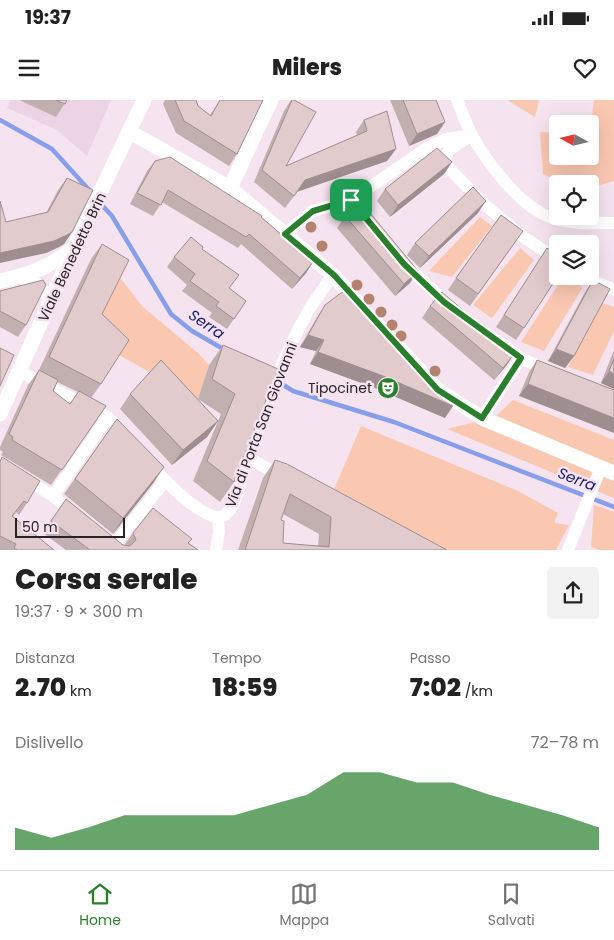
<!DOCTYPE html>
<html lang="it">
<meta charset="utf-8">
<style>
body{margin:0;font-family:Poppins,sans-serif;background:#f2f2f2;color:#222;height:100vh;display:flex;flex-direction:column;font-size:19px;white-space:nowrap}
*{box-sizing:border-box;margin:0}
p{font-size:16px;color:#767676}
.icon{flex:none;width:28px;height:28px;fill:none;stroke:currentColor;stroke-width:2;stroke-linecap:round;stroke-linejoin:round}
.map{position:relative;height:450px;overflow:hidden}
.side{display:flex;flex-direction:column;background:#fff;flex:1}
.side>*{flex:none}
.needle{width:32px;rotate:278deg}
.controls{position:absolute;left:549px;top:15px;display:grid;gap:10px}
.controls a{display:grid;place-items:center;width:50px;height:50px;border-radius:5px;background:#fff;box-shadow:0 5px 20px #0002;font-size:25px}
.scale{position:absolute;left:15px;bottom:12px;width:110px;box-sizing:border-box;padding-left:5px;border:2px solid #292226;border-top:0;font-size:14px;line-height:18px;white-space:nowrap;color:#292226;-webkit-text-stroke:4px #f5e3ef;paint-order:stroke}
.pin{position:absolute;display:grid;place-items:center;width:42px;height:42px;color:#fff;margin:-21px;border-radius:10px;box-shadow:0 2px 8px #0006}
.round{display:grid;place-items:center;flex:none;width:52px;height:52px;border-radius:5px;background:#f2f2f2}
.head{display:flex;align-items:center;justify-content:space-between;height:85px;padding:0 15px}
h1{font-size:28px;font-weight:800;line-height:38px}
.metrics{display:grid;grid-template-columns:repeat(3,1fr);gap:8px;height:85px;padding:5px 15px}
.metrics div{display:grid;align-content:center}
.metrics b{font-size:25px;font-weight:800}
.metrics small{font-size:14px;font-weight:400}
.metrics p{font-size:14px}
.chart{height:140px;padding:10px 15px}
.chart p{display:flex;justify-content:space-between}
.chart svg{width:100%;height:90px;margin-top:5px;fill:#297f2c;opacity:.7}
.status{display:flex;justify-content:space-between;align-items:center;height:35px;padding:0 25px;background:#fff;direction:ltr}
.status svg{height:14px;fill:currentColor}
header{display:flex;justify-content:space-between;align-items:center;height:65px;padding:0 15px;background:#fff;font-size:22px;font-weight:800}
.menu{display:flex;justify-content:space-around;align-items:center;height:70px;border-top:1px solid #e0e0e0;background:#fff;font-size:14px;color:#767676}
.menu a{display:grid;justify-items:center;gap:2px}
.menu .active{color:#297f2c}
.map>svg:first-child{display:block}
</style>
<div class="status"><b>19:37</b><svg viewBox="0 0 49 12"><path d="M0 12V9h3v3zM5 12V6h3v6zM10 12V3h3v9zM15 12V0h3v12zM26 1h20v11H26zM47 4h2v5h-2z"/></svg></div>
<header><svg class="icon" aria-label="menu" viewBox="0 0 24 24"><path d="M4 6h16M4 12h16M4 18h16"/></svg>Milers<svg class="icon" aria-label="heart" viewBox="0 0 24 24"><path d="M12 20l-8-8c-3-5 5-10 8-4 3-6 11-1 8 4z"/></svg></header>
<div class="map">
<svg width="614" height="450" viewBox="0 0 614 450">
<rect width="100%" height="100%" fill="#f5e3ef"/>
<path fill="#ecd4e4" d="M11 0H111L87 56 57 30 7 8Z"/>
<path fill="#fac7b1" d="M507 0H539L535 17Z
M594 0H614V81L590 88V84H563L543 74 540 32 557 33 558 56H590V28Z
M480 117 492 126 452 177 429 171Z
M520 148 534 160 492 218 473 205Z
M118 175 143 207 199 254 209 265 198 299 119 255 91 230Z
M563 177 583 187 544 251 521 242Z
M603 203 614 207V231L593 275 568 267Z
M513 300 614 340V398L447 329 495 317Z
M361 326 518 391 558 413 554 423 569 425 556 450H441L333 392Z
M594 405 614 412V450H600L591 447Z"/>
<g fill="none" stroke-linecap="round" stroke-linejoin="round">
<path stroke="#879eeb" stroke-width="4.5" d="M0 20 52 49 90 91
M100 103 112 116 171 214 192 231 225 250
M277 281 293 291 394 322 614 407"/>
<path stroke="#fff" stroke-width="12" d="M457 0C462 12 466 24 472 35 486 62 521 107 550 117 570 125 593 123 614 123
M437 56 484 104 522 136 558 160
M444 62 449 50 467 38
M351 100 367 120
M285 134 313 111 351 100 427 48 446 39 472 35
M404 164 450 206
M582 176 614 190
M18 177 38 184 49 198 46 209
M498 241 521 258 550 272
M19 271 108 317 124 335
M482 318 521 258
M249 358 284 378
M0 363 53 396 76 415
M149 363C165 381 195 412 218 418
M53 396 108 317
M218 418 225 415 233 406C256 339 273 271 309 210 316 198 325 186 333 175
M114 445 165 381
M216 450 219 432 218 418
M568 450 601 367"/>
<path stroke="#fff" stroke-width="15" d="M130 32 230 88 333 175 359 204
M230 88 271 0
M0 181C27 175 49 168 71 150
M376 223 438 290 482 318 614 373
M0 314 74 148 144 0"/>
</g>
<g fill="#b4826f">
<circle cx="311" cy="127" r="5.5"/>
<circle cx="322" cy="146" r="5.5"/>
<circle cx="357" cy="185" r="5.5"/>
<circle cx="369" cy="199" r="5.5"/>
<circle cx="381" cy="212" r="5.5"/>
<circle cx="392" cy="225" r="5.5"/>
<circle cx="401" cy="236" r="5.5"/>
<circle cx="435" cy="271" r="5.5"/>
</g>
<path fill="#c2afb0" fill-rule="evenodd" d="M19 0H67L56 17Z
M165 0H196L198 6 210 15 220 0 237 54 229 66 176 33 163 4Z
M291 0 286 66 357 36 356 32 364 20 396 49 387 61 297 92 285 108 254 82 284 11Z
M390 0H436L437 34 409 46Z
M155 61 261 117 313 162 306 173 292 189 241 144 238 148 162 102 153 116 130 104 147 71Z
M452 62 444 74 390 117 377 101 385 89Z
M67 78 72 132 64 144 59 147 46 153 6 122 46 113 58 90Z
M478 113 420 168 407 155 415 143Z
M345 116 410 183 395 196 337 128Z
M523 131 470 206 448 190 456 178Z
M102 144 101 284 91 298 106 306 51 385 1 355 3 352 0 350V347L28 285 39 270 91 159ZM57 282 78 292 70 304 53 291Z
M547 148 524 228 516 240 496 227Z
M202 149 229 188 246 201 227 229 209 217 212 213 182 191 187 185 167 167 174 157Z
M593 180 574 256 565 268 548 261 585 192Z
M0 191 26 225 18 237 0 227Z
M325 205 401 254 445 318 375 288 310 264 316 251 300 247 317 217Z
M430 206 514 254 506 266 494 280 422 218Z
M223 245 278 269 234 382 220 402 193 381 221 314 198 299 209 265Z
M614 250V289L601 283Z
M537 260 614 290 519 296 529 272Z
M130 294 218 321 207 337 172 365 120 309Z
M117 319 154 382 113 434 64 394Z
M2 357 27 403 19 415 16 412 13 417 54 450H0V360Z
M275 360 447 450H238L263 378ZM283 414 319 434 318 446 283 443 281 420Z
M66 399 123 445 126 446 125 444 133 433 188 443 198 450H66L43 433Z"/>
<path fill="#9e8e90" d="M445 22 437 34 409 46 417 34Z
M396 49 387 61 296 92 305 80Z
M452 62 444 74 390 117 398 105Z
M486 101 478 113 420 168 429 156Z
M72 132 64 144 59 147 46 153 0 163V153Z
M313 162 306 173 292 189 300 178Z
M418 171 410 183 395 196 404 184Z
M308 235 324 240 316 251 300 247Z
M556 249 574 256 565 268 548 261Z
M318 252 383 276 453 306 445 318 375 288 310 264Z
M514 254 506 266 494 280 503 268Z
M609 271 614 274V289L601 283Z
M528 284 614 318V333L519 296Z
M218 321 207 337 172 365 183 350Z
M164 367 154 382 113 434 123 418Z"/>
<path fill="#e1cbcd" stroke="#9e8e90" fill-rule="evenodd" d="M56 0H67L65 4Z
M175 0H196L198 6 211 16 220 0H263L237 54 184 21Z
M292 0H294L316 12 286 66 367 31 364 20 387 11 396 49 305 80 294 96 262 70Z
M403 0H436L445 22 417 34Z
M437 48 452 62 398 105 385 89Z
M170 57 262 116 261 117 313 162 300 178 249 134 246 137 168 90 161 105 137 93 155 61Z
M67 78 93 90 72 132 67 135 54 141 0 153V101L6 122 48 112Z
M473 87 486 101 429 156 415 143Z
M361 102 418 171 404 184 345 116Z
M501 115 523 131 478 194 456 178Z
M191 137 203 147 202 149 239 175 229 188 246 201 234 219 216 206 219 202 190 181 195 174 174 157Z
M102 144 129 160 102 214 129 240 101 284 49 257Z
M547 148 558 155V176L524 228 504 215Z
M43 180 46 185 26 225 0 211V191Z
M593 180 610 189 574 256 556 249Z
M349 187 401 254 453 306 383 276 318 252 324 240 308 235 325 205Z
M442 192 514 254 503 268 430 206Z
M223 245 278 269 234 382 207 361 235 294 212 279Z
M0 248 14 255 0 286Z
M614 259V274L609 271Z
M161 260 218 321 183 350 130 294Z
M537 260 614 290V318L528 284Z
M39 270 58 280 53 291 70 304 79 291 106 306 62 370 12 340 13 337 9 334Z
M117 319 164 367 123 418 75 379Z
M2 357 40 381 27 403 24 401 12 416 54 450H17L14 448 16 444 0 436V361Z
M275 360 287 364 447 450H245ZM290 394 331 417 329 447 283 443 284 421 281 420Z
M66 399 123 445 130 446 136 440 133 433 153 408 192 439 188 443 198 450H90L51 421Z"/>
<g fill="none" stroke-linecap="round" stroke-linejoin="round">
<g stroke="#fff" stroke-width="10">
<path id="route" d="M351 100 404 164 444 202 521 258 482 318 438 290 334 175 285 134 313 111Z"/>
</g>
<use href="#route" stroke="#297f2c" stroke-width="6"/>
</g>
<defs>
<g id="theatre-disc" transform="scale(1.125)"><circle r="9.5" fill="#297f2c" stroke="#f5e3ef"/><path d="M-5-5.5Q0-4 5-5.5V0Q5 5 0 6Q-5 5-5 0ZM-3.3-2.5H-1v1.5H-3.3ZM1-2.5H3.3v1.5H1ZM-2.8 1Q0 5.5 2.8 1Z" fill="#fff"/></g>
</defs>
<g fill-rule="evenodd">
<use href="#theatre-disc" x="388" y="288"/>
</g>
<g text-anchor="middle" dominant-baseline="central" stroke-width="5" stroke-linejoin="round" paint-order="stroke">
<g font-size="14" fill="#292226" stroke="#f5e3ef">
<text transform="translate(72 157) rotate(-65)">Viale Benedetto Brin</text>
<text transform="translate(261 325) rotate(-69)">Via di Porta San Giovanni</text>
</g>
<g font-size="14" fill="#292226" stroke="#f5e3ef" text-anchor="end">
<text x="372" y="288">Tipocinet</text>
</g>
<g font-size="15" font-style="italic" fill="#161b72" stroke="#f5e3ef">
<text transform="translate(207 224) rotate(34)">Serra</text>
<text transform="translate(577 379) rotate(21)">Serra</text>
</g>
</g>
</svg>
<div class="controls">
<a><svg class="needle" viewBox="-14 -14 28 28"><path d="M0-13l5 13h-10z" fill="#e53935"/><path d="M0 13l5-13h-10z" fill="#767676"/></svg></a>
<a><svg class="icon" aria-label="locate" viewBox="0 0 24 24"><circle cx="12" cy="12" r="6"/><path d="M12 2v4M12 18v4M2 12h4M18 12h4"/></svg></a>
<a><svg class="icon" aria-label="layers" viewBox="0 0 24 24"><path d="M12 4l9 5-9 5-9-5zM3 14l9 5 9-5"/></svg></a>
</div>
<div class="scale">50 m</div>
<div class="pin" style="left:351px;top:100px;background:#1e9e55"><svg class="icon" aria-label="arrive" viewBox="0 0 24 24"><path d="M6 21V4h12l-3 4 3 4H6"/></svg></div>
</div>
<section class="side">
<div class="head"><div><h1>Corsa serale</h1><p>19:37 · 9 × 300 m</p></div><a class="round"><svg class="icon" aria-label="share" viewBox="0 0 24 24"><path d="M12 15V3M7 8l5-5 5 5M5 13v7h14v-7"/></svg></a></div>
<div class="metrics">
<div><p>Distanza</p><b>2.70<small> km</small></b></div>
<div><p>Tempo</p><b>18:59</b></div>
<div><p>Passo</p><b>7:02<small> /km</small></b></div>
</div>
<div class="chart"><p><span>Dislivello</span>72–78 m</p>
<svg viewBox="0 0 160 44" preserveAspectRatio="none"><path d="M0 44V33L10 38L20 33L30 27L40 27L50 27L60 27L70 22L80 17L90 6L100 6L110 11L120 11L130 17L140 22L150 27L160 33V44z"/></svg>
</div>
</section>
<nav class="menu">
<a class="active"><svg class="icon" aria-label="home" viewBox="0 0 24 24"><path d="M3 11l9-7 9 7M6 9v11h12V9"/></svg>Home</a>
<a><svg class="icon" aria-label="map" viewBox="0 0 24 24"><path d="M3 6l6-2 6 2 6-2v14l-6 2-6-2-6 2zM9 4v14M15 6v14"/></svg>Mappa</a>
<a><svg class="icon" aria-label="saved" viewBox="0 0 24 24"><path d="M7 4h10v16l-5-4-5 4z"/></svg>Salvati</a>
</nav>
